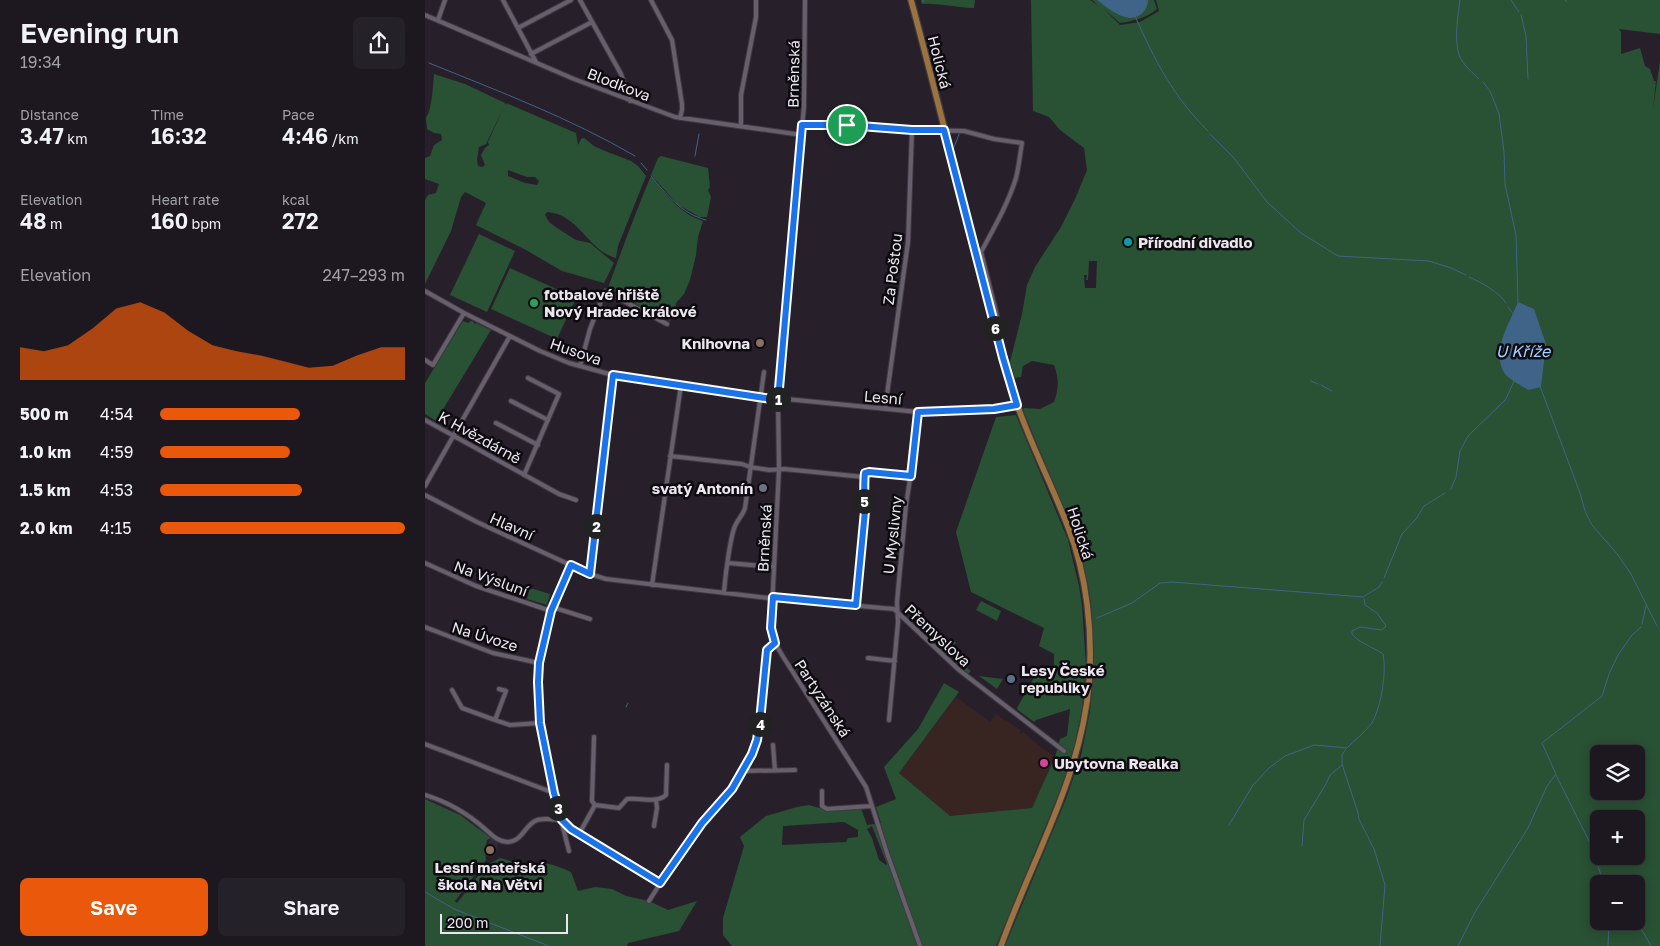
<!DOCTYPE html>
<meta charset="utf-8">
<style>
body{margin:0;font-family:"Golos Text",sans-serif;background:#252129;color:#f1f3f6;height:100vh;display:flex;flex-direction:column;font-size:19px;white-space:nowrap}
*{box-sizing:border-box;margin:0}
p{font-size:16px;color:#a0a0a5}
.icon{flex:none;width:28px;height:28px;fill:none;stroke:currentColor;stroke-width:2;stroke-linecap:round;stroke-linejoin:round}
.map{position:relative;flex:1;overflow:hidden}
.sheet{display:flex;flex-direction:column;background:#1d1820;width:425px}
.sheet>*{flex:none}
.tools{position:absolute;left:1165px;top:745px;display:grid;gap:10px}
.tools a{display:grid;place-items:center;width:55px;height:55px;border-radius:8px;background:#1d1820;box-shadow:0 2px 12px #0003,0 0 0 1px #3b373e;font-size:25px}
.scale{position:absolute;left:15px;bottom:12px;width:128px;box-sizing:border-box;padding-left:5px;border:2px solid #ece7ef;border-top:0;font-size:14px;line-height:18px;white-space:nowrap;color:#ece7ef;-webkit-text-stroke:4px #0e0b10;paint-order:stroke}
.pin{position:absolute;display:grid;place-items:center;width:42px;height:42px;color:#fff;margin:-21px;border:2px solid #fff;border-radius:50%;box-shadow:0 1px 5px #0007}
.km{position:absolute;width:25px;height:25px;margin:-12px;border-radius:50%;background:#222;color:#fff;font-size:14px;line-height:25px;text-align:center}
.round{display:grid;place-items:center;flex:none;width:52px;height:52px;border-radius:8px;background:#252129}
.overview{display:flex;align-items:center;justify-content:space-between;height:85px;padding:0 20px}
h1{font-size:28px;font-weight:600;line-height:38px}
.metrics{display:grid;grid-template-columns:repeat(3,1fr);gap:8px;height:85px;padding:5px 20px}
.metrics div{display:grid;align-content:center}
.metrics b{font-size:21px;font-weight:600}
.metrics small{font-size:14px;font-weight:400}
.metrics p{font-size:14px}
.chart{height:140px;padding:10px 20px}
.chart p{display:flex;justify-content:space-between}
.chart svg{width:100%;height:90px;margin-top:5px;fill:#ea580c;opacity:.7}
.button{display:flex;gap:10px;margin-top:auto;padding:10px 20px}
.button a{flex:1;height:58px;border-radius:8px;background:#ea580c;color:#fff;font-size:20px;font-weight:600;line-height:58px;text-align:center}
.button a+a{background:#252129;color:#f1f3f6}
ul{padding:0 20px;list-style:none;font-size:16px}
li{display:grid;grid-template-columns:80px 60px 1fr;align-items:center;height:38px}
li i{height:12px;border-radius:6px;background:#ea580c}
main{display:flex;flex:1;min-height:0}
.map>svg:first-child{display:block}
</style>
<main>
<section class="sheet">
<div class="overview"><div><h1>Evening run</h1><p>19:34</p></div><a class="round"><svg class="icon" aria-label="share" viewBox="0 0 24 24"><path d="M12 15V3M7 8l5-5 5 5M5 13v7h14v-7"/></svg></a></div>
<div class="metrics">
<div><p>Distance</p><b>3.47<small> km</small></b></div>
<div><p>Time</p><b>16:32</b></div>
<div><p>Pace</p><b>4:46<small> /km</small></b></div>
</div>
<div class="metrics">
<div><p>Elevation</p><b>48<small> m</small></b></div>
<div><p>Heart rate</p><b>160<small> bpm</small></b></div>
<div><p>kcal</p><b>272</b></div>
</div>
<div class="chart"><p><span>Elevation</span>247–293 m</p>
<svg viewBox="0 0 160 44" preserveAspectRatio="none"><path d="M0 44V28L10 30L20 27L30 19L40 9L50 6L60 11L70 20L80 27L90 30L100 32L110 35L120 38L130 37L140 32L150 28L160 28V44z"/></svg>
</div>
<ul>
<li><b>500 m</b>4:54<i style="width:57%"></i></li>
<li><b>1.0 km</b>4:59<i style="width:53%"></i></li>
<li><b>1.5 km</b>4:53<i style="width:58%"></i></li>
<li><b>2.0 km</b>4:15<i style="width:100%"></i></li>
</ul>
<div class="button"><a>Save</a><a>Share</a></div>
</section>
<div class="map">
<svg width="1235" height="946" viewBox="0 0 1235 946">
<rect width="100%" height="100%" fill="#27202b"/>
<path fill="#322839" d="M66 838 74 842 69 856 57 855Z"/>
<path fill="#382522" d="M531 697 565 722 571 714 580 721 581 720 596 731 594 733 596 734 598 732 604 737V738L630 757 607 808 525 816 474 773Z"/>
<path fill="#295134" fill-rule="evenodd" d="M496 0H550L549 8C531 8 515 3 497 4Z
M606 0H665L673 5 667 0H729L732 9C722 18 708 21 695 23L679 9 695 25 715 22 734 11 731 0H1235V34L1194 29 1196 32V54L1215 48 1220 66 1225 69 1229 81H1231L1228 109 1235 61V946H580L641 799 656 756 665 711 669 667 666 604 663 585 651 538 598 410 599 408 615 409 629 402C634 388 634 379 629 365L607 361 598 366 596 377 590 378 585 362 597 314 602 285 610 267 636 227 650 199 662 170 659 148 635 130 624 117 608 111ZM664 261H672L671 288H660L659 275H662L661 280H663ZM1174 754H1211V791H1174ZM1174 819H1211V856H1174ZM1174 884H1211V921H1174Z
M9 74 40 84 80 103V105L81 103 151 133 153 145 156 139 159 138 169 146 180 151 206 161 213 166 221 176 193 246 191 258C163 251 154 214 122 212L120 215 124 222 132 228 151 240 165 243 189 263 179 283 137 271 101 250 51 225 61 203 40 192 36 197 26 231 0 284V200L3 195 11 193 14 184 0 179V158L5 156 9 145 17 140 16 134 9 133 2 129 1 118C7 109 8 86 9 74ZM79 107 63 142 64 145 60 148 56 155 60 165 57 167 53 166 52 160 54 147 61 144ZM83 170 102 177H110L114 181 112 185 100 183 83 176Z
M236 156 283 168 285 187 283 190 286 197 282 217H274C273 216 256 206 254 206L226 175 233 158Z
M227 177C241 195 256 214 278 221L273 237 271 255 265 280 259 294 251 303 250 313 245 321 240 318 238 319 183 288C196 251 210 215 225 178Z
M54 234 90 251 62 312 25 295Z
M85 268 151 298 132 339 66 309Z
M38 321 44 323 45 321 49 322V324L51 323 66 330 11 421 0 414V383Z
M591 415 643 540 654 586 657 605 661 666 657 709 648 753 633 796 571 946H307L298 935V918L319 846 315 837 341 816 372 807 384 805 401 810 436 808 442 825 456 823 451 807 471 799 459 767 493 729 519 683 534 692 474 773 525 816 607 808 630 757 635 739 642 736 645 709 611 720 609 722 593 710 592 708 612 672H618L627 677 632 669 629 667V654L614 646 619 628 546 592 531 532 571 417ZM419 822 433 830V837L423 838 421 842 357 845 358 826ZM447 826 462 864 461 865 454 860 447 838 442 829Z
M105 588 125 594 122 605 102 599Z
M556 601 576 611 572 621 551 610Z
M516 637 531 642 525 658 512 646Z
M536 655 545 661 542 668 546 671 543 674 528 660Z
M554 676 578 679 572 689Z
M0 799 35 815 66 838 62 840 60 851 61 860 30 901 32 903 62 865 75 858 105 866C118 859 134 867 146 872L153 891 170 887 187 889 201 896 224 901 243 910 272 901 254 931 203 943 202 946H0Z"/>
<path fill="#406488" d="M672 0H723C723 11 712 21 700 17 691 15 680 6 672 0Z
M1093 302 1109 309 1121 344 1116 387 1103 390C1096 385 1085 380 1080 374 1065 353 1085 322 1093 302Z"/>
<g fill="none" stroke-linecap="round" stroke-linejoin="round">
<path stroke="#406488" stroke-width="1" d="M498 0V2
M1035 0C1033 15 1029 41 1034 55 1038 65 1047 72 1054 79
M1086 0 1094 12
M1140 0 1142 2
M1096 15 1101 36 1103 79
M710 16C730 61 748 96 783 131
M4 63C73 91 145 118 210 156
M1058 82 1065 91 1074 114 1079 152 1080 184 1091 235 1093 303
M785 134 809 158 842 202 876 233 913 256 1004 261 1026 268 1041 275
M529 147 535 132
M270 156 274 134
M216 163 222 170
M226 176C241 194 257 214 281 220
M1044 277C1057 283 1073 291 1081 303
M1083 307 1089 315
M886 381 893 384
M896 385 907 391
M1115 386 1155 493 1160 511 1167 525 1193 555 1206 574 1232 626
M1026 489 1031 477 1035 451 1043 436 1081 399 1089 381
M959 578 977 534 991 519 999 506 1020 493
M938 597 954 587 957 582
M672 618 707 603 735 583 747 582 938 597
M1217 624 1221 606
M1235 630V631
M201 707 203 703
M921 749 917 755V764L933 813 934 819 949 849 960 885 955 946
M1131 775 1166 845 1179 884
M804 825 828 785 844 768 860 756 889 745 922 748C930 740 940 732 947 723 956 707 962 672 958 654 948 647 934 643 927 634V631L935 627 957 630 961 626 952 613 940 605 939 599
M877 846 879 820 901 784 905 775 917 765
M0 892 29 909 124 946
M1207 921 1218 932 1226 946
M1033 946 1050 912 1103 828 1122 786 1131 774 1117 743 1177 696 1184 674 1193 655 1207 635 1216 627
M1183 946 1184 921"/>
<g stroke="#403a43" stroke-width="6">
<path id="street" d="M78 0 111 62
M155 0 196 74 205 101
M226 0 247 40 257 104V110L255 118
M380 0 379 106 353 400 354 469 346 628 350 643 357 655 441 787 462 853 495 946
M0 15 149 79 250 117 377 135
M13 20 20 0
M93 28 146 0
M106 54 167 22
M377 125H422L487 130 539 131 569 139 597 143C595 154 594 166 591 178 583 204 569 228 556 252L575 328 570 330
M316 126V95L331 17V0
M0 291 39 313 115 351 144 363 188 375 335 398 361 399 493 412 569 409 592 405
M0 360 8 365 39 313
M155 366 165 329 180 291 242 324
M86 401 123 420
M460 409 483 242 487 130
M0 420 134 494 151 500
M71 423 113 445
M245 456 317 464 325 467 344 470 359 469 439 477
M99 475 134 394 103 378
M439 477 441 472 486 476
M0 486 85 336
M0 495 52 522 165 574 181 579 343 598 469 609 534 670 639 751
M0 563 51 586 126 611
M303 563 349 567
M165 574 188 375
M227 585 256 385
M299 593C300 578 305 538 310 526 313 519 318 515 320 508L339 372
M431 605 440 511 439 477
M127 607 165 619
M0 627 68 653 114 663
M443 658 470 661
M27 690 37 708 70 720 85 725 115 723
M70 720 81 691 74 689
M464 720 473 622 472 602 481 505 485 479 487 472 493 412
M0 744 129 793
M348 745 350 771
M318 771 370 770
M397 791V806L402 809 447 806
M0 795C23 802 42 813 60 829 67 835 73 842 83 842 97 841 99 827 110 821 117 817 129 820 137 820L146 829 235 883
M170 805 194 808 202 799C214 797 231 804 241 795L242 765
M229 826 232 808 231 800
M154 834 170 805 167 801 169 737
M144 851 129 793 115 723 113 682 114 663 126 611 146 565
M224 901 261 843 307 789 327 754 332 740 335 721 342 650 350 643"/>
</g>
<g stroke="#403a43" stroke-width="8">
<path id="primary" d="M486 0C510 88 531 176 554 265 563 303 573 342 584 380 599 431 624 478 643 527 662 575 668 633 664 684 656 778 607 859 576 946"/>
</g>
<use href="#street" stroke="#685f6d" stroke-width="4"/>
<use href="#primary" stroke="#9c733f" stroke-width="5.5"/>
</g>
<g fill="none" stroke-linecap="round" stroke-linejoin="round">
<g stroke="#fff" stroke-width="10">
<path id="route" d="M377 125H422L487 130H519L578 358 592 405 569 409 493 412 486 476 444 472 440 473C439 478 439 506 440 511L431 605 348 597 346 628 350 643 342 650 335 721 332 740 327 754 307 789 277 823 235 883 146 829 137 820 129 793 115 723 113 682 114 663 126 611 146 565 165 574 188 375 353 400Z"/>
</g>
<use href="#route" stroke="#1a73e8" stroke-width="6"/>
</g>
<circle fill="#0f9aa8" stroke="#0e0b10" stroke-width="2" cx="703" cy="242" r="5"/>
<circle fill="#2e9e5b" stroke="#0e0b10" stroke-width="2" cx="109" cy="303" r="5"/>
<g fill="#8d6e63" stroke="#0e0b10" stroke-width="2">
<circle cx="335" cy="343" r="5"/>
<circle cx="65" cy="850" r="5"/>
</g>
<circle fill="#6b7280" stroke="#0e0b10" stroke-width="2" cx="338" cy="488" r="5"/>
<circle fill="#5c6f8a" stroke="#0e0b10" stroke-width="2" cx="586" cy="679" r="5"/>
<circle fill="#d1479c" stroke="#0e0b10" stroke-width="2" cx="619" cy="763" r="5"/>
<g text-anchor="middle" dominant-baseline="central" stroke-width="5" stroke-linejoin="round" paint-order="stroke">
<g font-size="15" fill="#ece7ef" stroke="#0e0b10">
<text transform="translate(515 62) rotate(76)">Holická</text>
<text transform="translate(368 74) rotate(-89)">Brněnská</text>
<text transform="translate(194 84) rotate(21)">Blodkova</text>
<text transform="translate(467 269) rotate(-83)">Za Poštou</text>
<text transform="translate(151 351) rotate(19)">Husova</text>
<text transform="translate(458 397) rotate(5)">Lesní</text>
<text transform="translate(55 437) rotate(29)">K Hvězdárně</text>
<text transform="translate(87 526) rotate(24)">Hlavní</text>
<text transform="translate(656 533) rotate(72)">Holická</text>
<text transform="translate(467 535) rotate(-84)">U Myslivny</text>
<text transform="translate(339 538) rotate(-87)">Brněnská</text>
<text transform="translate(66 578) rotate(20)">Na Výsluní</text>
<text transform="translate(513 635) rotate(43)">Přemyslova</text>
<text transform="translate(60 636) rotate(17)">Na Úvoze</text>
<text transform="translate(398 698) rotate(57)">Partyzánská</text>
</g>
<g font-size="15" font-weight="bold" fill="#ece7ef" stroke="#0e0b10" text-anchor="start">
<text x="713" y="242">Přírodní divadlo</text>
<text x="119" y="294">fotbalové hřiště<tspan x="119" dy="17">Nový Hradec králové</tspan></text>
<text x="325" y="343" text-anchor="end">Knihovna</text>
<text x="328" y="488" text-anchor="end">svatý Antonín</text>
<text x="596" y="670">Lesy České<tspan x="596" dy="17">republiky</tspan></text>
<text x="629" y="763">Ubytovna Realka</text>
<text x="65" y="867" text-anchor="middle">Lesní mateřská<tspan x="65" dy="17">škola Na Větvi</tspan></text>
</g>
<g font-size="16" font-style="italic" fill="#a3d0ff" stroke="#0e0b10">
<text x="1098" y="351">U Kříže</text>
</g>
</g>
</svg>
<div class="tools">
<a><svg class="icon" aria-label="layers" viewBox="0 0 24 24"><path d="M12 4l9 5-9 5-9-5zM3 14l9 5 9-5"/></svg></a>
<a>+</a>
<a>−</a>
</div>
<div class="scale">200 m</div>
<div class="pin" style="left:422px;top:125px;background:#1e9e55"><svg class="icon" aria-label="arrive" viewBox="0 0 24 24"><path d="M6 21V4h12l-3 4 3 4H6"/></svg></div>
<b class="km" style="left:353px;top:399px">1</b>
<b class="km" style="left:171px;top:526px">2</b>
<b class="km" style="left:133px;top:808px">3</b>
<b class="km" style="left:335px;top:724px">4</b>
<b class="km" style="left:439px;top:501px">5</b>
<b class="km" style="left:570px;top:328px">6</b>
</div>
</main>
